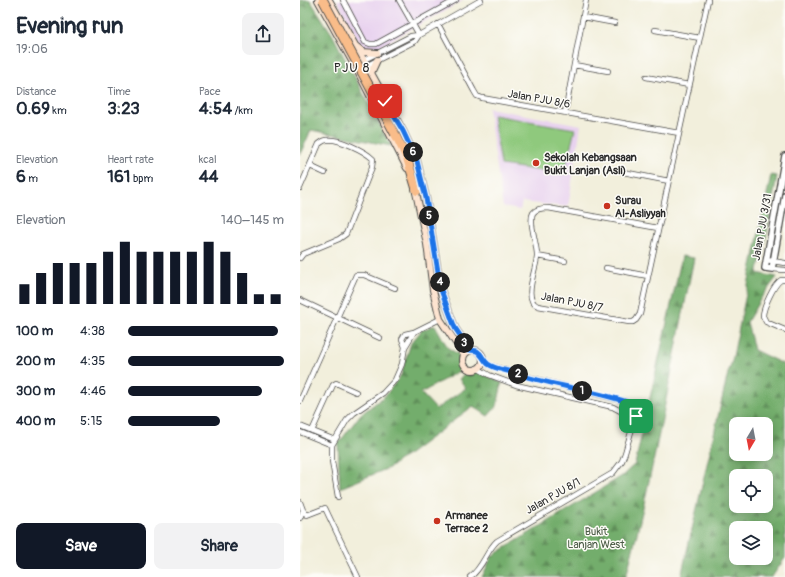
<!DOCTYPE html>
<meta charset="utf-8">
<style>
body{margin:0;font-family:Pangolin,sans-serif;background:#f2f2f3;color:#1f2937;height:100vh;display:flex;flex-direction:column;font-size:15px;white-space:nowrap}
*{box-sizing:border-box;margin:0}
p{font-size:13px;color:#747a83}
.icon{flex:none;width:22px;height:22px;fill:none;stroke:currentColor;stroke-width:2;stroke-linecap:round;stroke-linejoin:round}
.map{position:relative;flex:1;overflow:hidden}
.details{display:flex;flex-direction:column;background:#fff;width:300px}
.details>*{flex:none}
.needle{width:26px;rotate:190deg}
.buttons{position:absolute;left:429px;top:417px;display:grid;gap:8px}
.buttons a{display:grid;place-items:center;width:44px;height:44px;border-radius:8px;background:#fff;box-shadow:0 2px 10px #0003;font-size:20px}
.pin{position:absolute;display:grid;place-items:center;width:34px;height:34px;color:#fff;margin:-17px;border-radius:8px;box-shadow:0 2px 6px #0006}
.km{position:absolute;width:20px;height:20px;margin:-10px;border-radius:50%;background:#222;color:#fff;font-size:11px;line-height:20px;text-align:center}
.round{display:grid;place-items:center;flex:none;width:42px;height:42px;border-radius:8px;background:#f2f2f3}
.head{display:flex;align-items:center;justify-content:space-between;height:68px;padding:0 16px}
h1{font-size:22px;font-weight:700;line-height:30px}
.stats{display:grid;grid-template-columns:repeat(3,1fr);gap:6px;height:68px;padding:4px 16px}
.stats div{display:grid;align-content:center}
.stats b{font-size:17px;font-weight:700}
.stats small{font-size:11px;font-weight:400}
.stats p{font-size:11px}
.chart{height:112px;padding:8px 16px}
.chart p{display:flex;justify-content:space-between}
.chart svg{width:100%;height:72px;margin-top:4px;stroke:#111827;stroke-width:6}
.cta{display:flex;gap:8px;margin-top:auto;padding:8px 16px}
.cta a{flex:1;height:46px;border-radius:8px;background:#111827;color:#fff;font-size:16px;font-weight:700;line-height:46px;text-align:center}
.cta a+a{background:#f2f2f3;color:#1f2937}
ul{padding:0 16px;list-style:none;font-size:13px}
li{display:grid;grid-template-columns:64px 48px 1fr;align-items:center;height:30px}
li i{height:10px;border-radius:5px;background:#111827}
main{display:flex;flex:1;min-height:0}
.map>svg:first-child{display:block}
</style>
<main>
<section class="details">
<div class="head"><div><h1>Evening run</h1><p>19:06</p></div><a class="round"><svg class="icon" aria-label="share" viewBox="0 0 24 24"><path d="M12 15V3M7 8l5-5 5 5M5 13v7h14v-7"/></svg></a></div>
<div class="stats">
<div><p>Distance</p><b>0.69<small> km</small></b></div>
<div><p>Time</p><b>3:23</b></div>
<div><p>Pace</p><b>4:54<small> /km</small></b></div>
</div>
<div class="stats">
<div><p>Elevation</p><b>6<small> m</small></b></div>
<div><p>Heart rate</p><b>161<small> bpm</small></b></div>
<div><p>kcal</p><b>44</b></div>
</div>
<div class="chart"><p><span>Elevation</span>140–145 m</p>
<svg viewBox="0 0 160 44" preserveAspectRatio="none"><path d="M5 44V32M15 44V25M25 44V19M35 44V19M45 44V19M55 44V12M65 44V6M75 44V12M85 44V12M95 44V12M105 44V12M115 44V6M125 44V12M135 44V25M145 44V38M155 44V38"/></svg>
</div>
<ul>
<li><b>100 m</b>4:38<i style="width:96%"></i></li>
<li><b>200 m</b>4:35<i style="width:100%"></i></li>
<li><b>300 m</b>4:46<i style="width:86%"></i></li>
<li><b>400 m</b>5:15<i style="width:59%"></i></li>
</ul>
<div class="cta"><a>Save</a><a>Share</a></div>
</section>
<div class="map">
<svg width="485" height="577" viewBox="0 0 485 577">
<defs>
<pattern id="forest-firs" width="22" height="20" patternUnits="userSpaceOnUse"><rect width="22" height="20" fill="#73ad6c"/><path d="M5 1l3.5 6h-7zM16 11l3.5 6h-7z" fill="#5f8d59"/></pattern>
</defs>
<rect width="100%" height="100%" fill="#fdfcf7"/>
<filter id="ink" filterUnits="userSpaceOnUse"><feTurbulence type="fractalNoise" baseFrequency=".025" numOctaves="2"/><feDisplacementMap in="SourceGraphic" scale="8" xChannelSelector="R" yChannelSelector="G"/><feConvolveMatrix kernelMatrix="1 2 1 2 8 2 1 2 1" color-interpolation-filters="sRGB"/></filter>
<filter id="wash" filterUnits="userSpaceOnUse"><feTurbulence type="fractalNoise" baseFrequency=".012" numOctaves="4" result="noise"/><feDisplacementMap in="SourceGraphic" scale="16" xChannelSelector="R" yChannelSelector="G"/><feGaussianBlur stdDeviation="0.9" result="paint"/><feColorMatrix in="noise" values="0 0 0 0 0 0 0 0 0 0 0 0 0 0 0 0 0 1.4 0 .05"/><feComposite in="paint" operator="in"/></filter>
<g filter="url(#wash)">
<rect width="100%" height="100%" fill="#f2efdc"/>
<path fill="#e8d2ef" d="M37 0H164L75 49 60 44Z
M188 108 281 125 268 207 222 202 220 210 203 207Z"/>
<path fill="url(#forest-firs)" stroke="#4f6c4c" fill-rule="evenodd" d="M0 0H10L32 34 91 146 11 130 0 155Z
M471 175 477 176 463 254 457 273 477 277 461 298 447 322 454 350 485 365V558L472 577H381L428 373 432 361ZM436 424H466V454H436ZM436 476H466V506H436ZM436 528H466V558H436Z
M382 256 394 258C372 365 354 472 326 577H182L192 556 322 476 335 464Z
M135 325 148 348 161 356 159 363 164 368 121 393 136 409 166 388 159 379 169 371H177L202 383 197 406 188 416 173 406 105 457 99 460 91 467 40 488 38 444 60 415 86 395 101 375 111 343 122 330Z"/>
<path fill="#8fc97d" stroke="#5d7a54" d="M193 115 275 129 264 174 201 165Z"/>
</g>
<g filter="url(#ink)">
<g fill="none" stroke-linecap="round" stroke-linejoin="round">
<g stroke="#494846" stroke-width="6">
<path id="minor" d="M43 0 65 42 70 44H76L156 0
M99 0 119 35
M283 17 315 23
M138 24 174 91 177 96 182 98 379 133
M355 30 400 38
M62 61 111 36 119 35 181 0
M274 65 308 71
M58 70 115 41 119 35
M346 77 389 85
M265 113 286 0
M10 166 25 173
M323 172 369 181
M0 188 19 144C22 142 24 140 27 140 38 138 65 151 73 159L72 167 46 234 39 239 3 254 0 258
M358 228 248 208C243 208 236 209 233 213 228 222 238 246 237 257 236 270 222 300 238 306L329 322H333L336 320 340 314 408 0
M237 256 265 261
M466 260 485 263
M306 268 348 276
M472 269 485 270
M485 280H481C474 284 463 308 463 316L466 322 485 330
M0 300 80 338
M105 347 102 339 105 334 114 332 140 319
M177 368 189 375 216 385 313 407 326 414 332 425
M0 401 56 275H64L95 288
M0 426 35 440
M12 431 33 385 36 383 56 392
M0 432 32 445
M38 497 32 461V445L47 420 54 413 83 393 95 380 102 364 105 347 114 332
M0 502 3 510 0 518
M3 510 7 515 25 508 58 577
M170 577C183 568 186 551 197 541L313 473 322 461 325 453 337 411C337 404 330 403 324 401L224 376 189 365 183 359"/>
</g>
<g stroke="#494846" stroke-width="8">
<path id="tertiary" d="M485 156 465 268 472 269 485 195"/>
</g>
<g stroke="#494846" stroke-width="8">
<path id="secondary" d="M18 0 57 70 107 168
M29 0 71 73 103 131 117 161 126 198 141 290 155 328 170 350
M57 47 63 52 77 53
M71 73 77 60
M115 188 127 244 133 290 140 319 164 355
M163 360a10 10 0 1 1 20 0a10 10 0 1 1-20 0Z"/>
</g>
<g stroke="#494846" stroke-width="10">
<path id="motorway" d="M95 134 107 158 117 191"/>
</g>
<use href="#minor" stroke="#fff" stroke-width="4.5"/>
<use href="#tertiary" stroke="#fff" stroke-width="5.5"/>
<use href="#secondary" stroke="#fde4d0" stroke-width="6"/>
<use href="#motorway" stroke="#f9bc89" stroke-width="8"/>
<g stroke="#494846" stroke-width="10" stroke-linecap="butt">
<path id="motorway-bridge" d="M23 0 95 134"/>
</g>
<use href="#motorway-bridge" stroke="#f9bc89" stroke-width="8"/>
</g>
</g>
<g fill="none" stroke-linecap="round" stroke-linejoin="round" filter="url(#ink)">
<g stroke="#fff" stroke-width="8">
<path id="route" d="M85 101 103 131 117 161 126 198 141 290 155 328 170 350 177 351C182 354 183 360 188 364 195 369 206 370 214 373 253 386 294 390 333 404L337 409 336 416"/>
</g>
<use href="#route" stroke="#1a73e8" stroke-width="5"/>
</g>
<g fill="#c8321e" stroke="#fdfcf7" stroke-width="1.5">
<circle cx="236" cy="163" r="4"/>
<circle cx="307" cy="206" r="4"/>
<circle cx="137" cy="521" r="4"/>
</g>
<g text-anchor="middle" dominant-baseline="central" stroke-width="3" stroke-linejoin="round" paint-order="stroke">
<g font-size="11" fill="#2b2b2b" stroke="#fdfcf7">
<text transform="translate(239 99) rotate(10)">Jalan PJU 8/6</text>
<text transform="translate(462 227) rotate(-80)">Jalan PJU 3/31</text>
<text transform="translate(272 302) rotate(11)">Jalan PJU 8/7</text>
<text transform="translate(253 496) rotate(-30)">Jalan PJU 8/1</text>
</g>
<g font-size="11" font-weight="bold" fill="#2b2b2b" stroke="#fdfcf7" text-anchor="start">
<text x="244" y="157">Sekolah Kebangsaan<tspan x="244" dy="13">Bukit Lanjan (Asli)</tspan></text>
<text x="315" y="200">Surau<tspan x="315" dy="13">Al-Asliyyah</tspan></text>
<text x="145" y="515">Armanee<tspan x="145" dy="13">Terrace 2</tspan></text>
</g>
<g font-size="11" fill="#495a44" stroke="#fdfcf7">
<text x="296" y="531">Bukit<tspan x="296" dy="13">Lanjan West</tspan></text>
</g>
<g font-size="13" letter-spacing="1" fill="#2b2b2b" stroke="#fdfcf7">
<text x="52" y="68">PJU 8</text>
</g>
</g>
</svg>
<div class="buttons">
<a><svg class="needle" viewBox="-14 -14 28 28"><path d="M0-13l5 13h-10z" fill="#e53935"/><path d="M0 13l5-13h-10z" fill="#747a83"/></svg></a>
<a><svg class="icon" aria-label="locate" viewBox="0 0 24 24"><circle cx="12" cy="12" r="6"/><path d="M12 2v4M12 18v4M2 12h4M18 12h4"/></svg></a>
<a><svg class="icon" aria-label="layers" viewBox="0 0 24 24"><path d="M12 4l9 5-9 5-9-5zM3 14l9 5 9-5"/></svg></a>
</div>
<div class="pin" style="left:336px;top:416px;background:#1e9e55"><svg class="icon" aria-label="arrive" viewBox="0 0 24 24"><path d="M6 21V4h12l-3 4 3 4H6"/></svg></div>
<div class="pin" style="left:85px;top:101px;background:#d93025"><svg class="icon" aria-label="check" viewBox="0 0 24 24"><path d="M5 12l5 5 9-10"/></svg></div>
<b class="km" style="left:282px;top:391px">1</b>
<b class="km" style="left:218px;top:374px">2</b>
<b class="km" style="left:164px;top:343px">3</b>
<b class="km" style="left:140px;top:282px">4</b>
<b class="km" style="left:129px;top:216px">5</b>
<b class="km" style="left:113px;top:152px">6</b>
</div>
</main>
